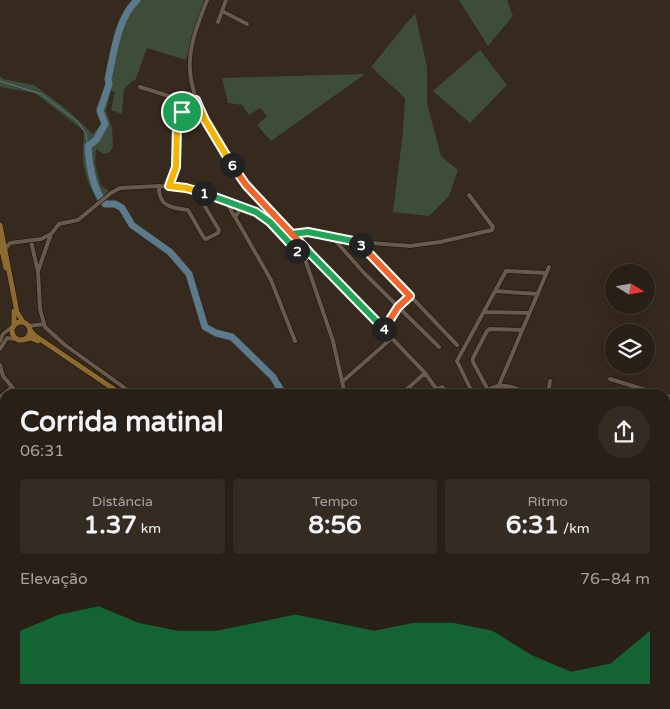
<!DOCTYPE html>
<html lang="pt">
<meta charset="utf-8">
<style>
body{margin:0;font-family:"Varela Round",sans-serif;background:#342c23;color:#f1f3f6;height:100vh;display:flex;flex-direction:column;font-size:19px;white-space:nowrap}
*{box-sizing:border-box;margin:0}
p{font-size:16px;color:#a5a2a1}
.icon{flex:none;width:28px;height:28px;fill:none;stroke:currentColor;stroke-width:2;stroke-linecap:round;stroke-linejoin:round}
.map{position:relative;flex:1;overflow:hidden}
.side{position:absolute;left:0px;top:389px;width:670px;height:321px;display:flex;flex-direction:column;background:#281f16;border-radius:15px 15px 0 0;box-shadow:0 5px 20px #0002,0 0 0 1px #443d35}
.side>*{flex:none}
.needle{width:32px;rotate:101deg}
.controls{position:absolute;left:605px;top:264px;display:grid;gap:10px}
.controls a{display:grid;place-items:center;width:50px;height:50px;border-radius:50%;background:#281f16;box-shadow:0 5px 20px #0002,0 0 0 1px #443d35;font-size:25px}
.pin{position:absolute;display:grid;place-items:center;width:42px;height:42px;color:#fff;margin:-21px;border:2px solid #fff;border-radius:50%;box-shadow:0 1px 5px #0007}
.km{position:absolute;width:25px;height:25px;margin:-12px;border-radius:50%;background:#222;color:#fff;font-size:14px;line-height:25px;text-align:center}
.round{display:grid;place-items:center;flex:none;width:52px;height:52px;border-radius:26px;background:#342c23}
.summary{display:flex;align-items:center;justify-content:space-between;height:85px;padding:0 20px}
h1{font-size:28px;font-weight:700;line-height:38px}
.metrics{display:grid;grid-template-columns:repeat(3,1fr);gap:8px;height:85px;padding:5px 20px}
.metrics div{display:grid;align-content:center;border-radius:5px;background:#342c23;text-align:center}
.metrics b{font-size:25px;font-weight:700}
.metrics small{font-size:14px;font-weight:400}
.metrics p{font-size:14px}
.chart{height:140px;padding:10px 20px}
.chart p{display:flex;justify-content:space-between}
.chart svg{width:100%;height:90px;margin-top:5px;fill:#0b8043;opacity:.7}
.map>svg:first-child{display:block}
</style>
<div class="map">
<svg width="670" height="709" viewBox="0 0 670 709">
<rect width="100%" height="100%" fill="#36291d"/>
<path fill="#3e4c3a" d="M134 0H204L186 60 147 48 135 81 133 80 124 89 122 114 111 110 115 92 111 91 106 111 112 128 113 147 109 153 104 154 96 149 95 163 101 186 109 191 98 203C91 189 84 175 83 159 82 149 84 140 84 131L35 93 0 87V76L3 79 34 85 65 108 93 134 101 124 96 109 106 84 111 50 118 26Z
M459 0H507L513 16 488 46Z
M415 13 427 67V103L441 156 458 170 449 196 429 216 393 212 403 132 405 98 371 67Z
M480 50 507 85 470 123 433 91Z
M365 74 271 141 257 125 267 116 260 108 249 115 242 105 228 103 222 78Z"/>
<g fill="none" stroke-linecap="round" stroke-linejoin="round">
<path stroke="#5b7b8c" stroke-width="1" d="M0 81 41 94 78 122 86 134 88 146"/>
<path stroke="#5b7b8c" stroke-width="7" d="M137 0C117 19 114 53 108 79L109 84 100 111 105 124 96 140 88 146C89 166 92 188 105 204H115L122 208 132 225 170 252 189 274 205 327 216 333 232 337 273 377 282 392 281 394
M215 705V709"/>
<g stroke="#1d1107" stroke-width="5">
<path id="minor" d="M207 0C200 19 191 39 190 60 187 100 221 154 246 185L425 373 440 394
M222 11 247 24
M218 22 226 0
M140 87 191 103
M159 186C158 206 171 208 188 210L204 238 206 239 218 233 219 230 200 198 198 191
M169 186C185 154 163 120 196 100
M226 201 234 216
M242 207 235 217 271 280 295 341
M256 213 271 212
M292 234 308 232 359 242 410 246 440 242 492 230 493 227 469 195
M333 238 364 273 439 347
M31 241 37 268
M359 242 457 345
M5 249 10 243 41 239 51 234
M495 291 538 294
M484 312 529 313
M29 326 44 324
M384 330 398 307 410 296
M0 341 3 334 12 327
M0 349 7 338 15 339
M0 365 3 376 18 394
M610 379 659 394
M342 382 392 338
M499 385 549 267
M437 389 442 387 449 394
M488 390 473 362V358L487 331 490 329 522 330
M345 393 406 390 425 373
M133 394 65 345 45 327 40 309 38 271 51 234 59 224 78 220 111 193 120 188 159 186 193 190 256 213 270 222 297 250 306 262 333 341 345 394
M473 394 457 361 506 271 546 273
M485 394C497 378 516 389 531 394
M548 394 550 381
M665 395 670 397
M0 397 12 387
M0 417 5 413
M665 451 670 453
M0 493 5 488
M665 509 670 511
M665 517 670 519
M665 576 670 559
M0 605 5 600
M665 645 670 647
M665 661 670 663
M151 705 153 709
M186 705 187 709
M320 705V709
M345 705 346 709
M518 705V709
M539 705V709
M581 705 584 709
M586 705 595 709
M87 709 90 705
M102 709 104 705
M120 709 122 705"/>
</g>
<g stroke="#1d1107" stroke-width="6">
<path id="major" d="M0 225 17 312 23 322
M0 242 6 268
M12 331a9 9 0 1 1 18 0a9 9 0 1 1-18 0Z
M14 325V311
M31 331 34 335 121 394
M27 339 31 338 38 341
M665 478 670 460
M439 705 444 709
M601 709 602 705"/>
</g>
<use href="#minor" stroke="#685a4c" stroke-width="4"/>
<use href="#major" stroke="#8d6b30" stroke-width="5"/>
</g>
<g fill="none" stroke-linecap="round" stroke-linejoin="round">
<g stroke="#fff" stroke-width="10">
<path id="split-1" d="M182 112 177 125 176 167 169 186 186 188 204 193"/>
</g>
<g stroke="#fff" stroke-width="10">
<path id="split-2" d="M204 193 256 212 270 222 297 251"/>
</g>
<g stroke="#fff" stroke-width="10">
<path id="split-3" d="M297 251 303 257 308 251 292 234 308 232 358 242 361 245"/>
</g>
<g stroke="#fff" stroke-width="10">
<path id="split-4" d="M361 245 410 296 398 307 384 329"/>
</g>
<g stroke="#fff" stroke-width="10">
<path id="split-5" d="M306 249 384 329"/>
</g>
<g stroke="#fff" stroke-width="10">
<path id="split-6" d="M232 165 246 185 306 249"/>
</g>
<g stroke="#fff" stroke-width="10">
<path id="split-7" d="M182 112 196 100 205 120 232 165"/>
</g>
<use href="#split-1" stroke="#f5b400" stroke-width="6"/>
<use href="#split-2" stroke="#22a559" stroke-width="6"/>
<use href="#split-3" stroke="#22a559" stroke-width="6"/>
<use href="#split-4" stroke="#f0652b" stroke-width="6"/>
<use href="#split-5" stroke="#22a559" stroke-width="6"/>
<use href="#split-6" stroke="#f0652b" stroke-width="6"/>
<use href="#split-7" stroke="#f5b400" stroke-width="6"/>
</g>
</svg>
<div class="controls">
<a><svg class="needle" viewBox="-14 -14 28 28"><path d="M0-13l5 13h-10z" fill="#e53935"/><path d="M0 13l5-13h-10z" fill="#a5a2a1"/></svg></a>
<a><svg class="icon" aria-label="layers" viewBox="0 0 24 24"><path d="M12 4l9 5-9 5-9-5zM3 14l9 5 9-5"/></svg></a>
</div>
<div class="pin" style="left:182px;top:112px;background:#1e9e55"><svg class="icon" aria-label="arrive" viewBox="0 0 24 24"><path d="M6 21V4h12l-3 4 3 4H6"/></svg></div>
<b class="km" style="left:204px;top:193px">1</b>
<b class="km" style="left:297px;top:251px">2</b>
<b class="km" style="left:361px;top:245px">3</b>
<b class="km" style="left:384px;top:329px">4</b>
<b class="km" style="left:232px;top:165px">6</b>
<section class="side">
<div class="summary"><div><h1>Corrida matinal</h1><p>06:31</p></div><a class="round"><svg class="icon" aria-label="share" viewBox="0 0 24 24"><path d="M12 15V3M7 8l5-5 5 5M5 13v7h14v-7"/></svg></a></div>
<div class="metrics">
<div><p>Distância</p><b>1.37<small> km</small></b></div>
<div><p>Tempo</p><b>8:56</b></div>
<div><p>Ritmo</p><b>6:31<small> /km</small></b></div>
</div>
<div class="chart"><p><span>Elevação</span>76–84 m</p>
<svg viewBox="0 0 160 44" preserveAspectRatio="none"><path d="M0 44V18L10 10L20 6L30 14L40 18L50 18L60 14L70 10L80 14L90 18L100 14L110 14L120 18L130 30L140 38L150 34L160 18V44z"/></svg>
</div>
</section>
</div>
